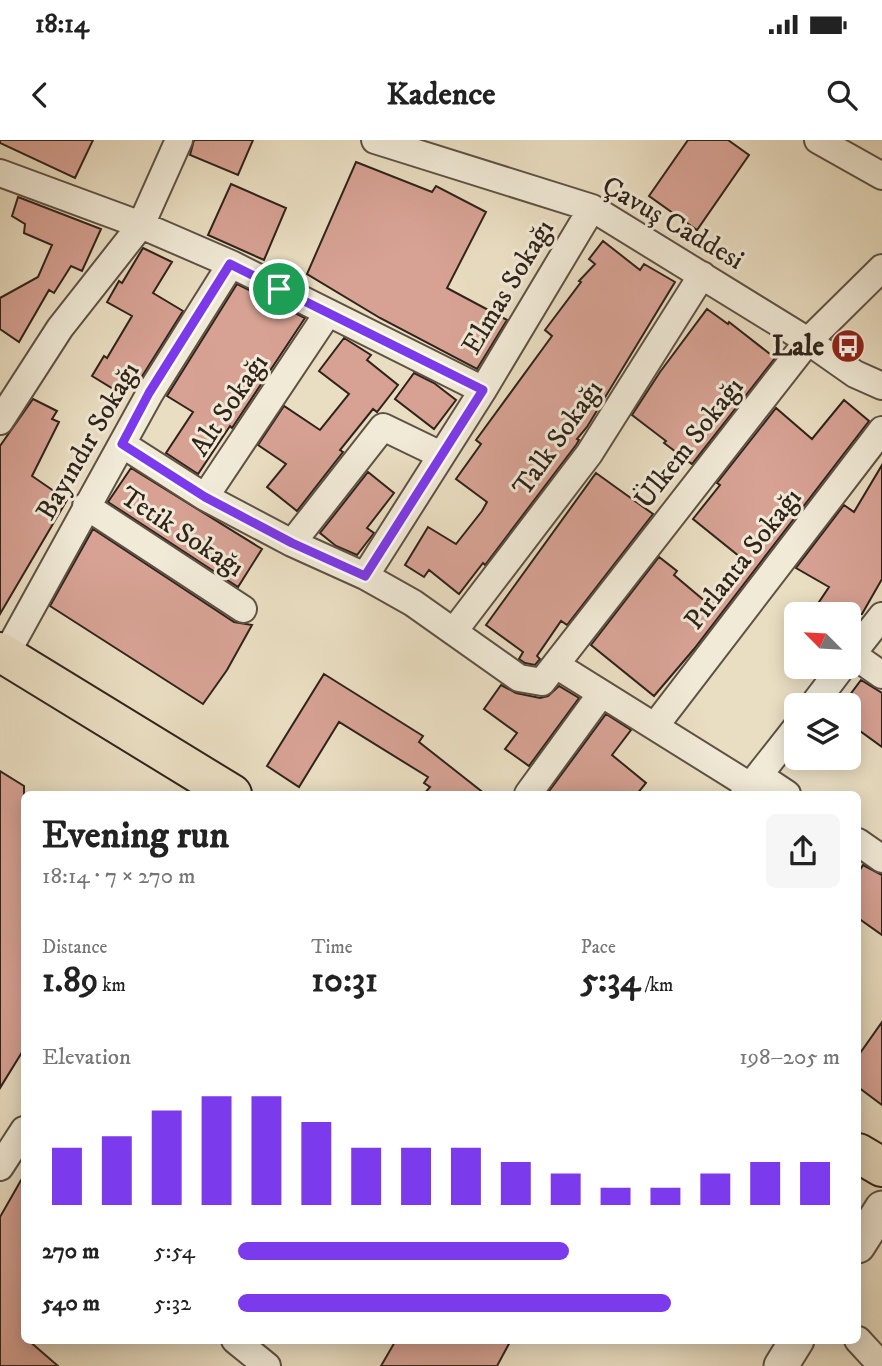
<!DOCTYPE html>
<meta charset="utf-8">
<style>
body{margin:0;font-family:"IM FELL DW Pica",serif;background:#f6f6f6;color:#222;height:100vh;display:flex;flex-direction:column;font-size:26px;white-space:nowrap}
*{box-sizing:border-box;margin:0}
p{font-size:23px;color:#767676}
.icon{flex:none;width:38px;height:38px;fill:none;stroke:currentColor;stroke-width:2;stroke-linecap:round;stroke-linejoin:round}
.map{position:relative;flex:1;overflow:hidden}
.drawer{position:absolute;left:21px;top:651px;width:840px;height:553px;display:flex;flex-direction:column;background:#fff;border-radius:10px;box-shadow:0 4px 18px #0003}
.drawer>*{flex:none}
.needle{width:46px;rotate:294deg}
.buttons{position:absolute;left:784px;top:462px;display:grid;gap:14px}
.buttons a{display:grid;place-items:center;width:77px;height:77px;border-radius:10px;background:#fff;box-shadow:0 4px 18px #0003;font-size:35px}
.pin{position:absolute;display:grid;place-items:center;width:60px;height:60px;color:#fff;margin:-30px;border:4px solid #fff;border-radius:50%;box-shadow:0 2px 7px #0007}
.round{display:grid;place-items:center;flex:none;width:74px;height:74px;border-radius:10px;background:#f6f6f6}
.overview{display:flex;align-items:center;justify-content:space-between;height:119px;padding:0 21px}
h1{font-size:38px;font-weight:700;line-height:52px}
.stats{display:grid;grid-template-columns:repeat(3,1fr);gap:10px;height:119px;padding:7px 21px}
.stats div{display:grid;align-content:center}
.stats b{font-size:35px;font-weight:700}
.stats small{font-size:19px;font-weight:400}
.stats p{font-size:19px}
.chart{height:196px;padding:14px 21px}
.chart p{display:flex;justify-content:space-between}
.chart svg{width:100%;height:126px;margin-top:7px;stroke:#7c3aed;stroke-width:6}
ul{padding:0 21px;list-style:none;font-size:23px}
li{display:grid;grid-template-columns:112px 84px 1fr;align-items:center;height:52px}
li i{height:18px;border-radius:9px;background:#7c3aed}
.status{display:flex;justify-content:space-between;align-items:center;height:49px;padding:0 35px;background:#fff;direction:ltr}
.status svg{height:19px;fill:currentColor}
header{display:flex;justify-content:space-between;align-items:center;height:91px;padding:0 21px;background:#fff;font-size:32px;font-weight:700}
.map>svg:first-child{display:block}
</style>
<div class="status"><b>18:14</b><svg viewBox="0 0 49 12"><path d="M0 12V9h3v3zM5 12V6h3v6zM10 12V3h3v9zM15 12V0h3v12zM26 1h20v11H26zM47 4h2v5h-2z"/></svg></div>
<header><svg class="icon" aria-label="back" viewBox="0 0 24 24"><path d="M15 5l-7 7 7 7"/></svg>Kadence<svg class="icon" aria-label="search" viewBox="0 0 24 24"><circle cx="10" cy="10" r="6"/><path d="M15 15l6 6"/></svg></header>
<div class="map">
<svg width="882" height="1226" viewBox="0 0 882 1226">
<rect width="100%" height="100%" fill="#eadec2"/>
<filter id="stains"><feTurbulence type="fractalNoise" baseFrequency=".00286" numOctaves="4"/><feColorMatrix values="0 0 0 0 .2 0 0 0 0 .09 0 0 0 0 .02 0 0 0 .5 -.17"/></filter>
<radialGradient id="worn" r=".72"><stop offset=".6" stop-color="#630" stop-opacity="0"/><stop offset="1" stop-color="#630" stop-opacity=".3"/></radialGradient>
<path fill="#d7a294" stroke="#2f231b" stroke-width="2" d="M0 0H93L75 38 0 3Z
M194 0H253L238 35 190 15Z
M688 0H728L749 15 697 90 649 56Z
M356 22 432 52 436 46 486 72 447 148 507 180 477 229 380 178 307 134Z
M231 44 286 68 264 120 208 95Z
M18 57 101 89 82 131 71 126 54 153 49 150 19 202 0 189V158L38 137 52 105 24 93 25 84 12 76Z
M603 101 640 130 644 124 675 142 587 287 577 299 579 300 576 305 485 425 483 423 459 454 429 430 424 437 405 425 428 387 456 404 482 371 487 362 456 339 481 304 476 300 552 196 545 190 581 142 579 141 595 124 589 119Z
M143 108 172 122 153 153 183 171 141 238 132 233 120 253 92 236 104 216 107 218 132 176 107 162 119 141 122 143Z
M237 144 305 178 232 288 230 286 198 334 166 313 193 272 167 256Z
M707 169 728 184 729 182 775 218 692 324 664 303 666 301 632 275 660 232Z
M344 198 371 215 367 220 398 245 377 272 373 269 340 310 343 312 297 371 267 347 286 324 258 305 284 266 320 290 349 254 319 231Z
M414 233 434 243 456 260 434 289 395 259Z
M33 259 57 271 52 279 59 282 32 336 67 360 0 474V306Z
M844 260 869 281 694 509 654 556 591 505 659 417 677 431 674 435 706 462 740 417 693 379 720 345 717 343 776 268 812 299Z
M882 325V439L862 474H811L829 447 796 428 844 365 854 372Z
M131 328 262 409 238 447 108 362Z
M368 332 394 353 367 388 374 393 357 415 336 406 320 393Z
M596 333 653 374 567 485 561 481 537 516 540 519 535 525 525 523 519 519 523 512 486 485Z
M93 389 234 482 252 485 227 530 203 564 50 466Z
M324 534 423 596 419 602 485 654H424L430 647 424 643 428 637 339 582 299 647 267 626Z
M861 540 882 553V607L849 583V556Z
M501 545 516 553 540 558 548 556 559 546 579 558 529 626 505 609 517 593 484 569Z
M606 574 631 590 612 615 646 643 637 654H547Z
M0 631 24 646V909L0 948Z
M863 725 882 735V795L858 778V733Z
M882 882V965L858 947V916Z
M24 1035V1200H28L58 1226H0V1077Z
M396 1200H511L497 1226H381Z"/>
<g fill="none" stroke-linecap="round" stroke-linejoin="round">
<g stroke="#5e5245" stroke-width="30">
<path id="minor" d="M375 0 592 68 808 201 855 234 882 246
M818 0 882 36
M0 33 141 85 231 124 483 250
M0 281 60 188 141 85 179 0
M122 304 205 357 292 403 365 436 413 463 519 538 542 542 808 201 882 128
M205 357 328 173
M86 366 243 469
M292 403 383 287 441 315
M365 436 483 250 592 68
M454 491 589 314 702 135
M6 514 150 253 231 124
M852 514 882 535
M849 518 882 476
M556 525 750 646
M813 565 842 527
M655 586 882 290
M760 636 787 654
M528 654 601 554
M744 654 796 588
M858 702 882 719
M0 1027 24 990
M235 1200 267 1226
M858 1200 882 1226"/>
</g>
<g stroke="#5e5245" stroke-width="37">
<path id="tertiary" d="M858 1106 882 1068
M781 1226 797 1200"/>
</g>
<g stroke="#2f231b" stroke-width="42">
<path id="primary" d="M0 512 232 654
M858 1013 882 1027"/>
</g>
<use href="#minor" stroke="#f1ead7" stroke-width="26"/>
<use href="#tertiary" stroke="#f1ead7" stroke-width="33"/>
<use href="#primary" stroke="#eadec2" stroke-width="38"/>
</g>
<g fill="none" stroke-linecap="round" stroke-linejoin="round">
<g stroke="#fff" stroke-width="14">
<path id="route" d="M230 124 483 250 365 436 292 403 205 357 122 304 149 253Z"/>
</g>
<use href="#route" stroke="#7c3aed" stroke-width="9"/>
</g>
<defs>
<g id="bus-disc" transform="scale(1.75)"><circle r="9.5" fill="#8f2418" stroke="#f1ead7"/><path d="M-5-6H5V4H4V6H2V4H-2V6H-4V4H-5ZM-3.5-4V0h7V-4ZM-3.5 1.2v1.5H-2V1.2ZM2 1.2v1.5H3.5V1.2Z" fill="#fff"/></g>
</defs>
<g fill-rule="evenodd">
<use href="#bus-disc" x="848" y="206"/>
</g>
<g text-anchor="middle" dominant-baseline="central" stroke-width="6" stroke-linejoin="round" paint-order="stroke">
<g font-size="28" fill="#2f231b" stroke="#f1ead7">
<text transform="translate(673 83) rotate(30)">Çavuş Caddesi</text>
<text transform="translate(508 147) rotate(-59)">Elmas Sokağı</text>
<text transform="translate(229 265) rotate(-56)">Alt Sokağı</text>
<text transform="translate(558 298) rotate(-55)">Talk Sokağı</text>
<text transform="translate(88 301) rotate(-60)">Bayındır Sokağı</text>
<text transform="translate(689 303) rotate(-52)">Ülkem Sokağı</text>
<text transform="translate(182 392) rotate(33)">Tetik Sokağı</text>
<text transform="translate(743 419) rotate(-52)">Pırlanta Sokağı</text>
</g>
<g font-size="28" font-weight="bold" fill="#2f231b" stroke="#f1ead7" text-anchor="end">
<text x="824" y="206">Lale</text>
</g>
</g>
<rect width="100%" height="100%" filter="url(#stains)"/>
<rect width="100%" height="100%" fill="url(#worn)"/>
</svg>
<div class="buttons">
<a><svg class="needle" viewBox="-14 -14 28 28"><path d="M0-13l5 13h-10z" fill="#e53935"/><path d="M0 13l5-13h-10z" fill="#767676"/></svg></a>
<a><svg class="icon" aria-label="layers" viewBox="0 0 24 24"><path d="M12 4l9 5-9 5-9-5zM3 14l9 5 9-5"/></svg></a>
</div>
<div class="pin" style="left:279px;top:149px;background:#1e9e55"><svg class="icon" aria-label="arrive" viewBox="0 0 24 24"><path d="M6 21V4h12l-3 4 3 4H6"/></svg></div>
<section class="drawer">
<div class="overview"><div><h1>Evening run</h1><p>18:14 · 7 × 270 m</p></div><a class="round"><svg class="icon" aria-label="share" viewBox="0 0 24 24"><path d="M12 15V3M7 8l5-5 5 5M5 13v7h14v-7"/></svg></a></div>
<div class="stats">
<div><p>Distance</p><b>1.89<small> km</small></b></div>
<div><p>Time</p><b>10:31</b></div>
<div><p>Pace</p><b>5:34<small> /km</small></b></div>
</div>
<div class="chart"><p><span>Elevation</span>198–205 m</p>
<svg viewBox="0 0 160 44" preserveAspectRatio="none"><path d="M5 44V24M15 44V20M25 44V11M35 44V6M45 44V6M55 44V15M65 44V24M75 44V24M85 44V24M95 44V29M105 44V33M115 44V38M125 44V38M135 44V33M145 44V29M155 44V29"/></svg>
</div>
<ul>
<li><b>270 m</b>5:54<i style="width:55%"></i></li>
<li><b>540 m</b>5:32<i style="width:72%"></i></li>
</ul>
</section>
</div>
